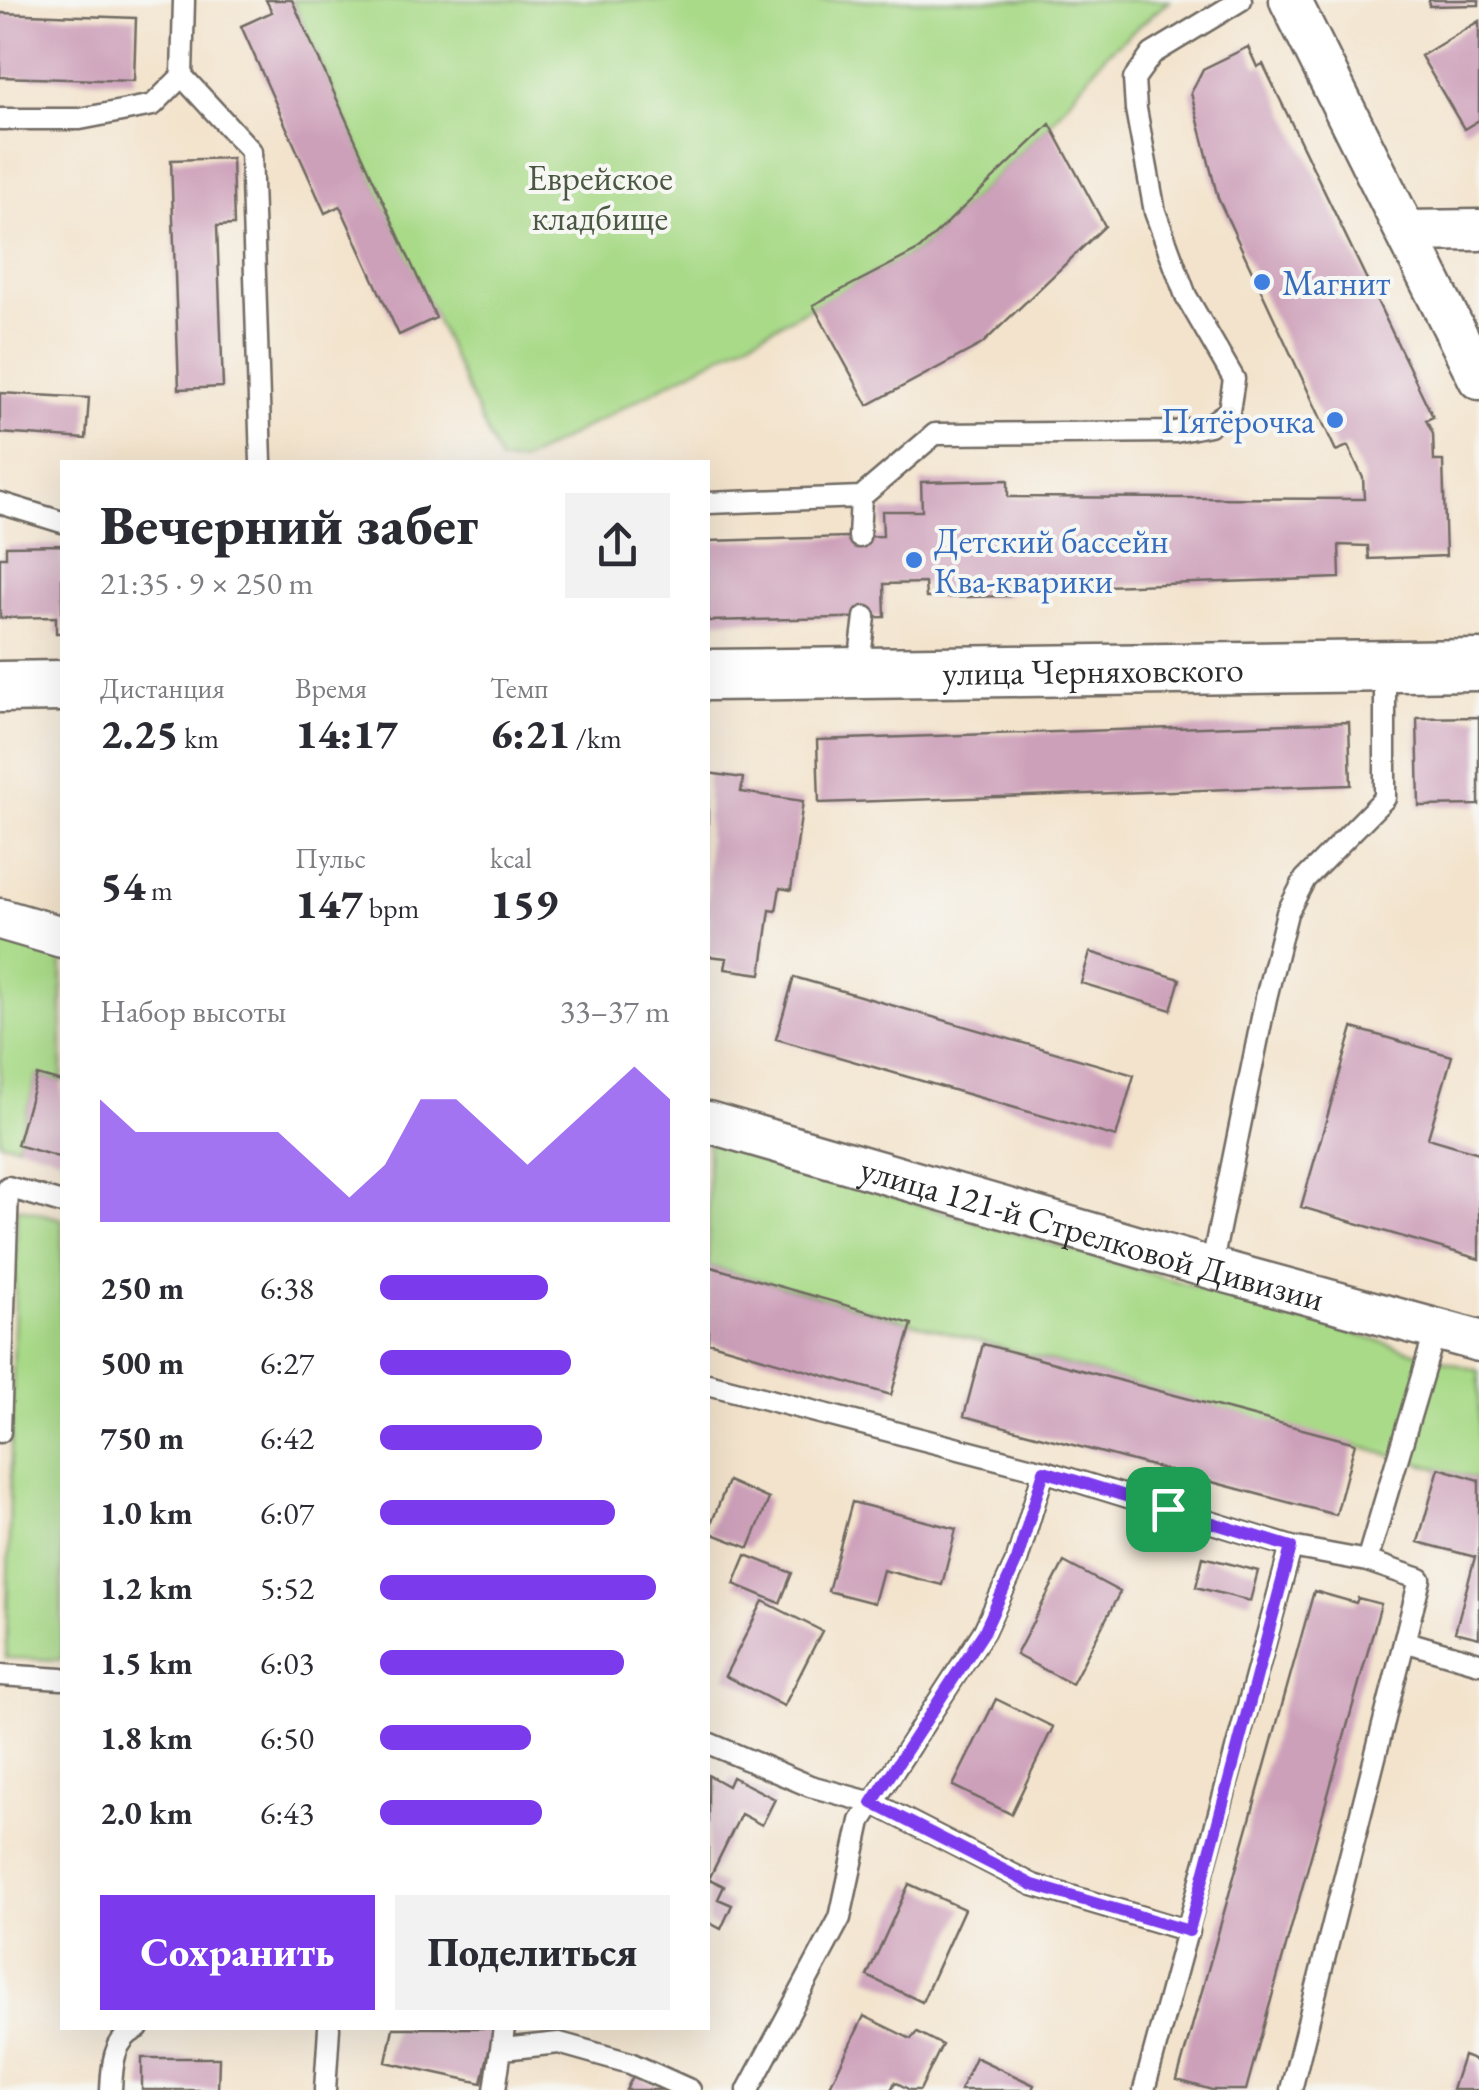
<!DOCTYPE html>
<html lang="ru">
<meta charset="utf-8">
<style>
body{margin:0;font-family:"EB Garamond",serif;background:#f2f2f3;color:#2b2b33;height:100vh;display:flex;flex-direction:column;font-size:38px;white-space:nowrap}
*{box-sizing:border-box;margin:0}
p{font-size:32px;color:#7c7c81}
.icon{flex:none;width:55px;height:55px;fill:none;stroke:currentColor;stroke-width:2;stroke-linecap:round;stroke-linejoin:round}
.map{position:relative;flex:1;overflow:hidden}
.details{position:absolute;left:60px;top:460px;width:650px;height:1570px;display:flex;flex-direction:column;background:#fff;border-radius:0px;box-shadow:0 10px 40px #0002}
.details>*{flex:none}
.pin{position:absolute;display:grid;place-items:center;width:85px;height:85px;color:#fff;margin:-42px;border-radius:20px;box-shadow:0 5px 15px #0006}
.round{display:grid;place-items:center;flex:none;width:105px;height:105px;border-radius:0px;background:#f2f2f3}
.headline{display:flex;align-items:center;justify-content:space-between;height:170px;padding:0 40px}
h1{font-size:55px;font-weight:800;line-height:75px}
.stats{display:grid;grid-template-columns:repeat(3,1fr);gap:15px;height:170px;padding:10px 40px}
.stats div{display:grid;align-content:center}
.stats b{font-size:42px;font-weight:800}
.stats small{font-size:28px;font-weight:400}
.stats p{font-size:28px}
.chart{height:280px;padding:20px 40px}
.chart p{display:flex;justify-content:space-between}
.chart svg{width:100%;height:180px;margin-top:10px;fill:#7c3aed;opacity:.7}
.primary-button{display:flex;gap:20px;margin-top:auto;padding:20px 40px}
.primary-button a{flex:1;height:115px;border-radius:0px;background:#7c3aed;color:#fff;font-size:40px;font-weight:800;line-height:115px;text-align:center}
.primary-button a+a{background:#f2f2f3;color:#2b2b33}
ul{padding:0 40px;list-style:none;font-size:32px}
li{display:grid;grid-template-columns:160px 120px 1fr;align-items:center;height:75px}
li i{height:25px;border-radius:12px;background:#7c3aed}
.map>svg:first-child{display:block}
</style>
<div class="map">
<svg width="1479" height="2090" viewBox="0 0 1479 2090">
<rect width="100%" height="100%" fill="#f6f6f2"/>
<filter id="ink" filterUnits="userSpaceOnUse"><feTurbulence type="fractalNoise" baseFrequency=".01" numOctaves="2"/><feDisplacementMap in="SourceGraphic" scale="20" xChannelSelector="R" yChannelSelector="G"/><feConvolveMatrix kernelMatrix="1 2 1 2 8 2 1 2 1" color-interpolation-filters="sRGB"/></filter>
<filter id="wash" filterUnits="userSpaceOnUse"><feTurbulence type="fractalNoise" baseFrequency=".0048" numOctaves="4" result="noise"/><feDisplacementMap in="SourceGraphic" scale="40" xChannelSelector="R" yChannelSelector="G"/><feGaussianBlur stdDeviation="2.25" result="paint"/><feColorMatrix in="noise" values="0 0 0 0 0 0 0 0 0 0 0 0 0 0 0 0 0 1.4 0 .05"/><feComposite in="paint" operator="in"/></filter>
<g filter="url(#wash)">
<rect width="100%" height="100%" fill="#f3e3cc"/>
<path fill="#a9da88" stroke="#6a825a" stroke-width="2.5" d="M292 0H1170L1106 54 1050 124 920 249 521 462H500Z
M0 932 62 950V1082L37 1075 17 1145 0 1142Z
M708 1142 1479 1371V1480L708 1266Z
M17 1207 62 1219V1660L6 1658Z"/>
<g id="blocks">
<path fill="#cda0ba" d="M266 0H292L436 318 399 335 340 206 325 213 241 26 272 12Z
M1429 0H1479V5L1429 6Z
M0 13 136 18 134 81 0 77Z
M1479 21V120L1464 129 1421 56Z
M1248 47 1257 67 1263 64 1433 417 1426 420 1433 434 1434 461H1443L1446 556 1369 559 1368 546 1339 545 1340 578 1045 588V577L1008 578 1009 596 926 598 925 583 884 584 885 617 708 621V541L883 536 882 511H922L921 482 1008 480V497L1364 499 1363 478 1348 446 1336 451 1218 198 1191 93 1203 69Z
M1050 124 1105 226 982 344 868 405 813 305 920 249Z
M232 158 234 225 217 226 223 387 179 389 171 160Z
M0 393 89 398 86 439 0 433Z
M62 545V633H56V617L0 618V557H6V546Z
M1479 717V805L1419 806 1417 718Z
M1349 722 1351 785 819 803 817 740Z
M708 773 743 778 741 792 803 801 791 890 780 888 776 911 770 910 761 974 725 969 727 958 708 956Z
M1090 952 1180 979 1171 1010 1081 983Z
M794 977 1134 1075 1116 1137 776 1039Z
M1353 1028 1452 1056 1428 1138 1479 1153V1259L1301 1207Z
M37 1075 62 1082V1158L17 1145Z
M708 1266 912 1324 891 1395 708 1342Z
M983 1344 1355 1443 1336 1515 964 1416Z
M1439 1468 1479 1480V1638L1455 1632 1475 1557 1418 1542Z
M728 1481 769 1499 749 1548 708 1532Z
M852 1502 956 1529 942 1585 883 1570 874 1603 828 1591Z
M746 1555 792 1573 780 1603 734 1584Z
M1203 1557 1258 1571 1250 1601 1196 1587Z
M1064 1562 1120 1592 1072 1684 1016 1655Z
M1314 1591 1356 1603 1358 1598 1381 1604 1246 2090H1212L1177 2080Z
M763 1601 822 1631 784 1706 725 1676Z
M996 1699 1053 1727 1011 1814 953 1786Z
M708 1775 728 1786 732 1777 775 1799 762 1825 741 1814 709 1879 724 1886 718 1899 732 1905 721 1929 708 1922Z
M909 1884 964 1909 922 2002 867 1976Z
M864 2016 911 2039 917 2032 942 2045 920 2090H910L895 2082 891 2090H828Z
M393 2028H494L482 2083 386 2062Z
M1463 2056 1479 2062V2090H1452Z
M975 2057 1034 2085 1032 2090H960Z
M142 2058H219L218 2090H142Z
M634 2074 667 2090H626Z"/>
</g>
</g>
<g filter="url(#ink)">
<use href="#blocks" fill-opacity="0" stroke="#716b63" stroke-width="2.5"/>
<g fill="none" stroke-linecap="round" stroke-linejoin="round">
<g stroke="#716b63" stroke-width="25">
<path id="service" d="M184 0 182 76 251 151 261 462
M0 119H80L153 105 182 76
M0 503 62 522
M708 503 861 497 935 434 1175 432 1209 425 1229 411 1234 379 1186 296 1155 212 1136 109 1134 79 1152 54 1241 0
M859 537 861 497
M858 673 865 617
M1211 1268 1266 998 1287 913 1305 879 1385 798V666
M708 1384 1044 1471 1291 1547 1367 1561 1420 1579 1291 2090
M0 1432 8 1187 62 1203
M1367 1561 1436 1329
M1407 1642 1479 1663
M0 1675 62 1679
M708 1743 810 1786 873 1803 1033 1885 1189 1931
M503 2049 559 2043 630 2063 690 2090
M111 2090C112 2065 113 2039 138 2028
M325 2090 329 2028
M495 2090 504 2028
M748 2090 840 1918 861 1821 984 1631 1017 1560 1044 1471
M1144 2090 1291 1547"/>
</g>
<g stroke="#716b63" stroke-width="45">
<g id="minor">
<path d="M1290 0 1479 379"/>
<path d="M1406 231 1479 230"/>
<path d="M0 919 62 937"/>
<path id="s1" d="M708 1122 1211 1268 1479 1341"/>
</g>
</g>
<g stroke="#716b63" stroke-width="55">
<g id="tertiary">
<path id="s2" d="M708 675 1479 665"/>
<path d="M0 687 62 686"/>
</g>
</g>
<use href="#service" stroke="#fff" stroke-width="20"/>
<use href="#minor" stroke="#fff" stroke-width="40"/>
<use href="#tertiary" stroke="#fff" stroke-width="50"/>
</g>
</g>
<g fill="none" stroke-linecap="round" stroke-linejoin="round" filter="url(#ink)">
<g stroke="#fff" stroke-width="20">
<path id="route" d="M1044 1471 1291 1547 1189 1931 1033 1885 872 1803 984 1632 1017 1560Z"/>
</g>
<use href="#route" stroke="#7c3aed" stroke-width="12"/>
</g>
<g fill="#3f7fe0" stroke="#f6f6f2" stroke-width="4">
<circle cx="1262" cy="282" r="10"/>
<circle cx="1335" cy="420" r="10"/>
<circle cx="914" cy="560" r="10"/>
</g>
<g text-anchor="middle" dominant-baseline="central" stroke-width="8" stroke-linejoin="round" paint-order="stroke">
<g font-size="35" fill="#4a5742" stroke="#f6f6f2">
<text x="600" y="177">Еврейское<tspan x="600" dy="40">кладбище</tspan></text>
</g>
<g font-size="35" fill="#366cbe" stroke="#f6f6f2" text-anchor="start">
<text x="1282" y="282">Магнит</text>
<text x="1315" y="420" text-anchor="end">Пятёрочка</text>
<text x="934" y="540">Детский бассейн<tspan x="934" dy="40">Ква-кварики</tspan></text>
</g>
<g font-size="35" fill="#2b2b2b" stroke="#f6f6f2">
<text stroke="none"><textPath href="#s2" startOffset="385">улица Черняховского</textPath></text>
<text stroke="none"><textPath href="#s1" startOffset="400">улица 121-й Стрелковой Дивизии</textPath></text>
</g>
</g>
</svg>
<div class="pin" style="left:1168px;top:1509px;background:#1e9e55"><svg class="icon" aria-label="arrive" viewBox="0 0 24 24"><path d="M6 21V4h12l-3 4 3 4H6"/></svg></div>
<section class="details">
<div class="headline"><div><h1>Вечерний забег</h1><p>21:35 · 9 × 250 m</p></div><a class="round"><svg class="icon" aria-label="share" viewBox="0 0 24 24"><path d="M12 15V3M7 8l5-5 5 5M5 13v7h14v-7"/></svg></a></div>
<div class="stats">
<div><p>Дистанция</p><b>2.25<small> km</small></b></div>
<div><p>Время</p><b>14:17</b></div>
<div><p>Темп</p><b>6:21<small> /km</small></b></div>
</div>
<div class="stats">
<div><b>54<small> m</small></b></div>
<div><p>Пульс</p><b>147<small> bpm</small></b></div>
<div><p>kcal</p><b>159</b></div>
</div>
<div class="chart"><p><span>Набор высоты</span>33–37 m</p>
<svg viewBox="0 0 160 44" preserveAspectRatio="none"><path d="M0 44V14L10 22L20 22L30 22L40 22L50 22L60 30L70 38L80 30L90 14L100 14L110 22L120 30L130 22L140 14L150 6L160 14V44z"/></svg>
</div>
<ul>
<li><b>250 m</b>6:38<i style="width:58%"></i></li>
<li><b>500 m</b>6:27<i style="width:66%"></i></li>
<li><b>750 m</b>6:42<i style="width:56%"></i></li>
<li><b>1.0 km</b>6:07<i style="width:81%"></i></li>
<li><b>1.2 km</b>5:52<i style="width:95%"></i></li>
<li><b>1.5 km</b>6:03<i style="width:84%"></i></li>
<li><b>1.8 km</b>6:50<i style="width:52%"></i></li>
<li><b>2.0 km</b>6:43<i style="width:56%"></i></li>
</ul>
<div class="primary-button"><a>Сохранить</a><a>Поделиться</a></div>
</section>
</div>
